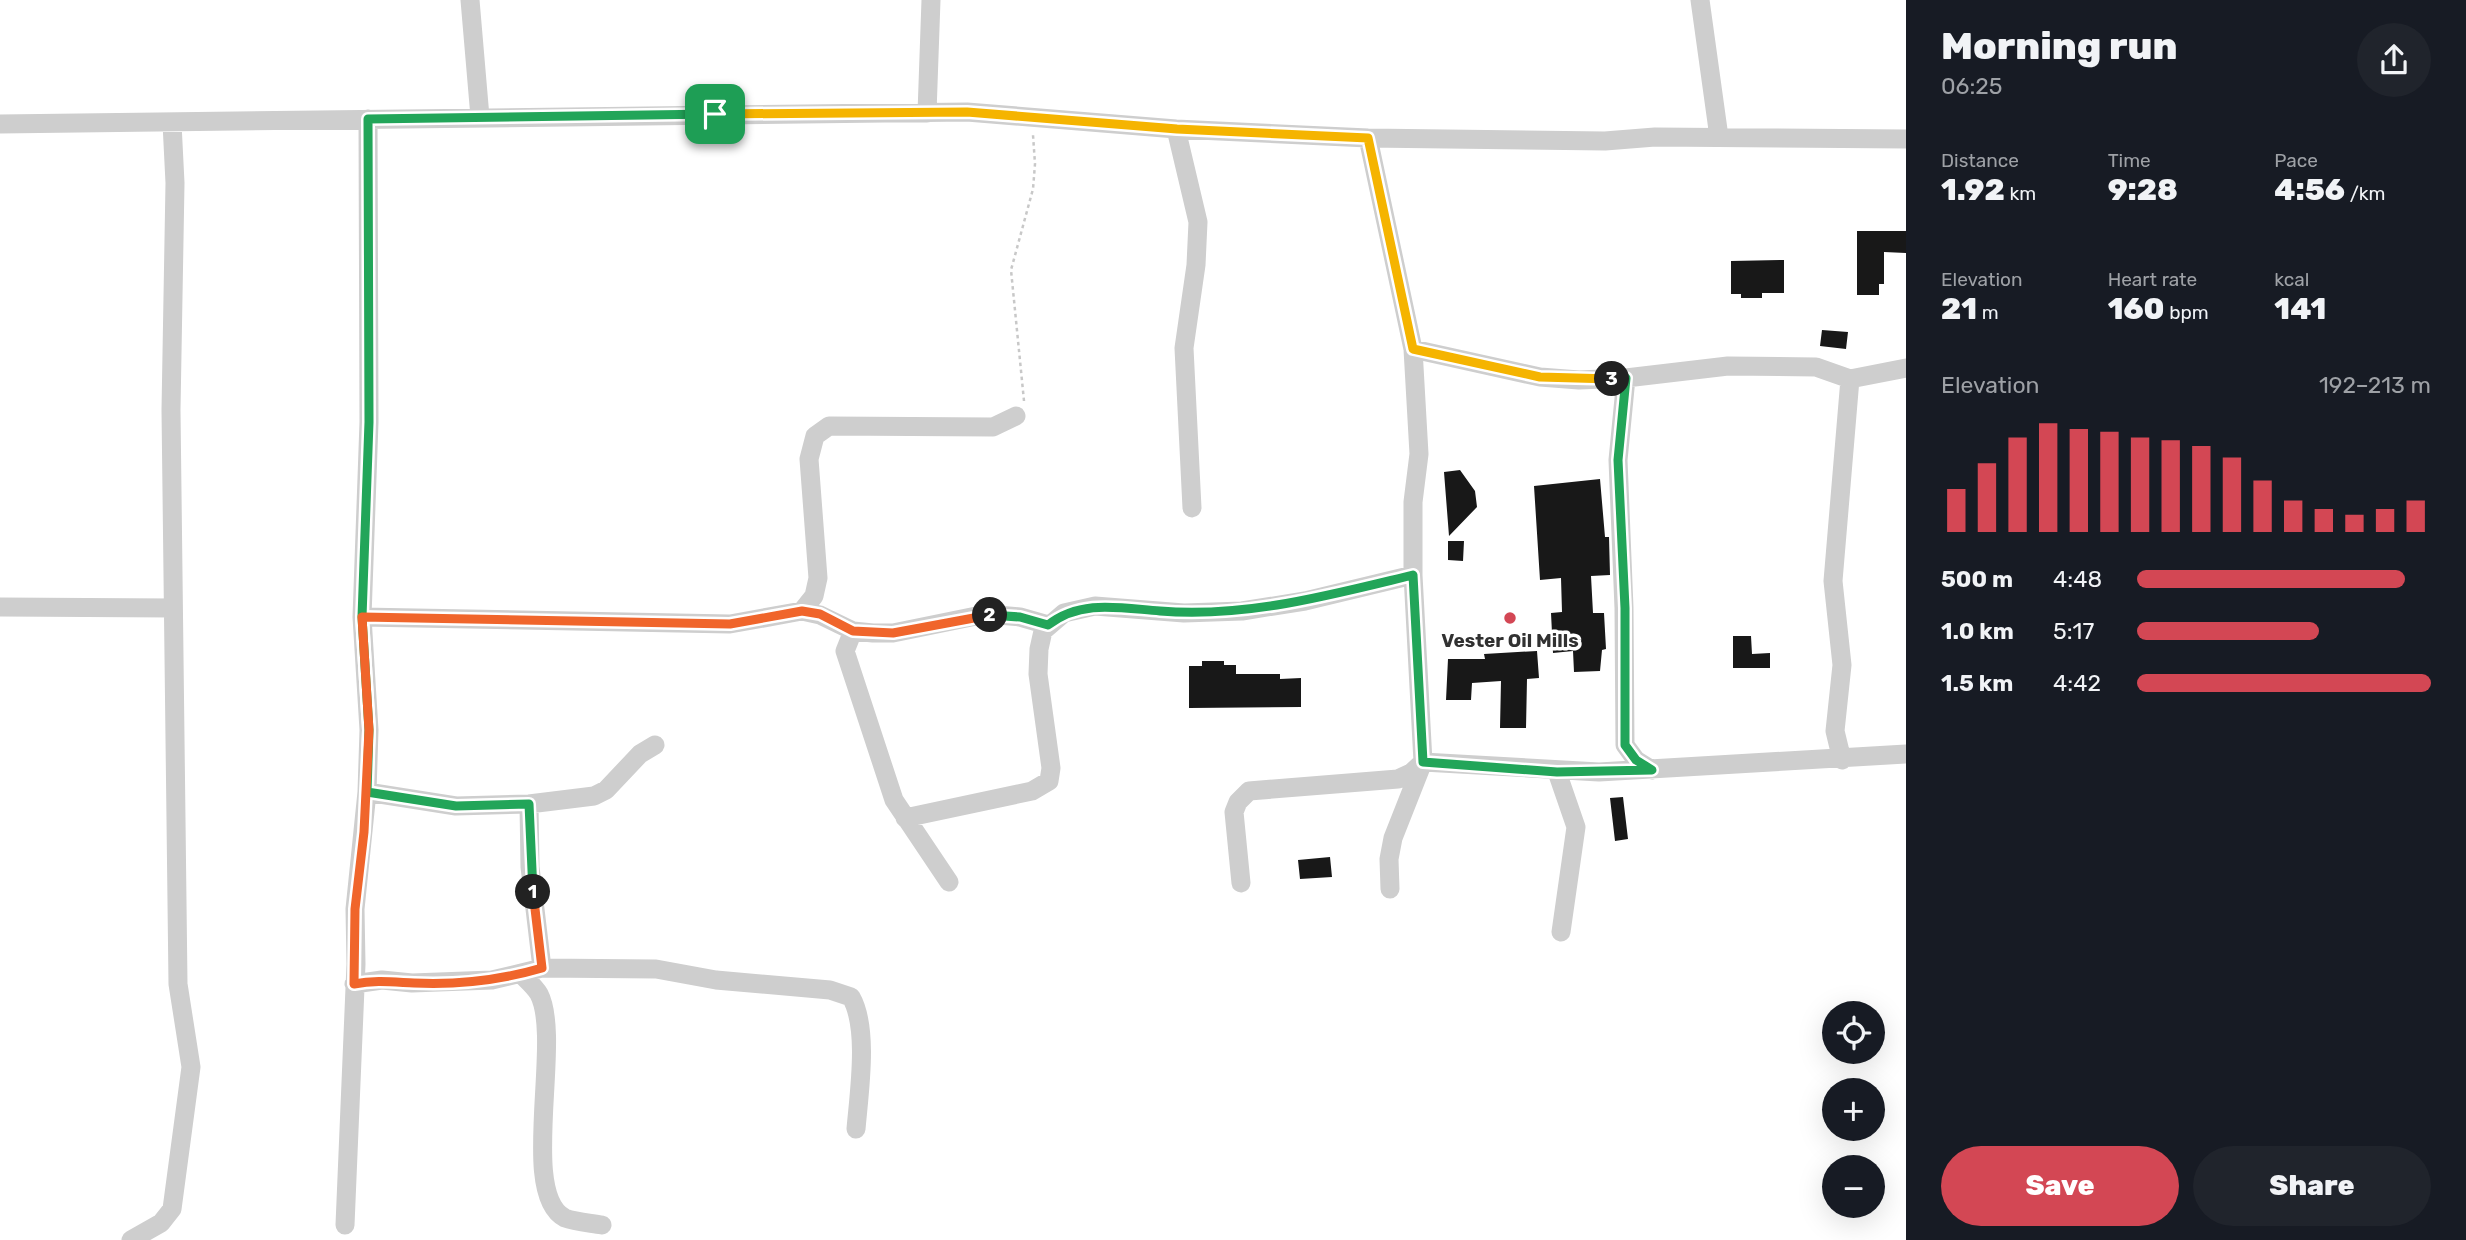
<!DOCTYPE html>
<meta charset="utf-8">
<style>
body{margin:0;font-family:Rubik,sans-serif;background:#20242c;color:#f1f3f6;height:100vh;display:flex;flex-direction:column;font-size:26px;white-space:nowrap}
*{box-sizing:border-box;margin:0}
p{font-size:23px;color:#9ea1a6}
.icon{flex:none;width:38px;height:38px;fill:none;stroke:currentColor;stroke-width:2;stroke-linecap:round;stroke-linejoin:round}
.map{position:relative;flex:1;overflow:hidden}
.panel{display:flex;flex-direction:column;background:#171b24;width:560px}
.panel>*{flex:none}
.fabs{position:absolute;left:1822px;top:1001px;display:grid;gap:14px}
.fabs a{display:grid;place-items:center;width:63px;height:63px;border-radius:50%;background:#171b24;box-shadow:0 7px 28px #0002;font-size:35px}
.pin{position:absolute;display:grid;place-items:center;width:60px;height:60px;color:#fff;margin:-30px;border-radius:14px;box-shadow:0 4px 10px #0006}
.km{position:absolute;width:35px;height:35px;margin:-18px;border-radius:50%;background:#222;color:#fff;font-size:19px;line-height:35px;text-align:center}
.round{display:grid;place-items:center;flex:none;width:74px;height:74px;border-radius:37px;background:#20242c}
.summary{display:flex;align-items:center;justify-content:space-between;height:119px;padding:0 35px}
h1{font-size:38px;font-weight:800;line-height:52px}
.metrics{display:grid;grid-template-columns:repeat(3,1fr);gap:10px;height:119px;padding:7px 35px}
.metrics div{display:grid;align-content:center}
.metrics b{font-size:30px;font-weight:800}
.metrics small{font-size:19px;font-weight:400}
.metrics p{font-size:19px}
.chart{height:196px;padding:14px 35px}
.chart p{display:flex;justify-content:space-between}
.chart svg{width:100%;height:126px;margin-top:7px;stroke:#d34754;stroke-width:6}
.cta{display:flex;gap:14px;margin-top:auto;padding:14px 35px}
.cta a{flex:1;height:80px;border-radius:42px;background:#d34754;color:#fff;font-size:28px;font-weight:800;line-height:80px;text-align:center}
.cta a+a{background:#20242c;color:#f1f3f6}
ul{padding:0 35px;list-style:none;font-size:23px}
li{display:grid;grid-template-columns:112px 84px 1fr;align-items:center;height:52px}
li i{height:18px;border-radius:9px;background:#d34754}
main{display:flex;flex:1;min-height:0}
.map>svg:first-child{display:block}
</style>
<main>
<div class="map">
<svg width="1906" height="1240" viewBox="0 0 1906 1240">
<rect width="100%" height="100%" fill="#fff"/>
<path fill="#181818" d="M1857 231H1906V253L1884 252V284H1879V295H1857Z
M1784 260V293H1762V298H1741V294H1731V261Z
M1822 330 1848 332 1846 349 1820 346Z
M1460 470 1475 491 1477 507 1449 536 1444 472Z
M1600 479 1605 537H1609L1610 575 1591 576 1593 613H1604L1606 649 1602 650 1600 671 1574 672 1573 651 1553 653 1551 613 1562 612 1561 578 1540 580 1534 486Z
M1448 541H1464L1463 561 1448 560Z
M1733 636H1751L1752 654 1770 653V668H1733Z
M1537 651 1539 678 1527 679 1526 728H1500L1501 681 1472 683 1471 700H1446L1448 659H1485L1484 654Z
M1202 661H1224V665H1236V674H1280V679L1301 678V707L1189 708V666H1202Z
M1623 797 1628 839 1615 841 1610 798Z
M1330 857 1332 877 1300 879 1298 860Z"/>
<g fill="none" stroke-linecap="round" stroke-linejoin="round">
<path stroke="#c8c8c8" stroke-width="2.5" stroke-dasharray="3.5 3.5" stroke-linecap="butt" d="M1024 401 1011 270 1033 189 1035 164 1033 135"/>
<path stroke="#cecece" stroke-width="19" d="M470 0 480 117
M1700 0 1719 137
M927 113 931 0
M368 119 369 422 362 617 369 730 367 792 456 806 529 804 594 796 606 790 640 754 655 745
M0 124 967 112 1176 129 1368 138 1605 141 1655 137 1906 139
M1176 129 1198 222 1196 265 1184 348 1192 508
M1368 138 1413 349 1419 454 1413 502V575L1423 762 1393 838 1389 859 1390 889
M1413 349 1540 377 1579 380 1626 378 1728 366 1816 367 1850 379 1906 368
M1626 378 1618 460 1624 608 1625 745 1636 760 1652 770
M0 607 173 608
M802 611 814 596 818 578 809 459 815 436 829 426 993 427 1016 416
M362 617 730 624 802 611 820 615 853 631 873 633H893L986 614 1020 617 1048 625
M853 631 845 651 894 800 949 882
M1842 760 1835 731 1842 665 1833 581 1850 379
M1557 772 1576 827 1561 932
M529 804 530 867 542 968
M905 818 1032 791 1049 781 1051 768 1038 674 1039 649 1043 631 1064 613 1095 606 1184 613 1242 611 1305 601 1413 575
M1241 883 1234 812 1238 802 1249 791 1398 779 1411 773 1423 762 1599 772 1906 754
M521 974C527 980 535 987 539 994 563 1040 518 1194 565 1218 575 1222 591 1223 602 1225
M354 984 382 980 412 983 492 980 542 968 656 969 716 980 830 990 851 997C869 1028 859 1093 856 1129
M345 1225 356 964 355 909 367 792
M131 1240 161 1223 172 1209 191 1067 178 984 171 410 175 183 172 123"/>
</g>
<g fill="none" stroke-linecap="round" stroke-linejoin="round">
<g stroke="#fff" stroke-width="14">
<path id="split-1" d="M533 892 529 804 456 806 367 792 369 730 362 617 369 422 368 119 715 114"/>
</g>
<g stroke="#fff" stroke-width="14">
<path id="split-2" d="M533 892 542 968C501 980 457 985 414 983 392 982 375 980 354 984L355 909 364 832 369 730 362 617 730 624 802 611 820 614 853 631 893 633 990 615"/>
</g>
<g stroke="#fff" stroke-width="14">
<path id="split-3" d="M990 615 1020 617 1048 625C1081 599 1120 608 1160 611 1247 618 1330 595 1413 575L1423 762 1557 772 1652 770 1636 760 1625 745V608L1618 460 1626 378 1612 379"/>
</g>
<g stroke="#fff" stroke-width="14">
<path id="split-4" d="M715 114 967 112 1177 129 1368 138 1413 349 1540 377 1612 379"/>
</g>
<use href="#split-1" stroke="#22a559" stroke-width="9"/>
<use href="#split-2" stroke="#f0652b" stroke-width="9"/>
<use href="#split-3" stroke="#22a559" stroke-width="9"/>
<use href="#split-4" stroke="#f5b400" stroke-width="9"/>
</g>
<circle fill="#d34754" stroke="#fff" stroke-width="2.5" cx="1510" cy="618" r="7"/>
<g text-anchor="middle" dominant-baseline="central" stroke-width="7" stroke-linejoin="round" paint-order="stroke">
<g font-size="19" font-weight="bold" fill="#313131" stroke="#fff">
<text x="1510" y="640">Vester Oil Mills</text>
</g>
</g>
</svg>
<div class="fabs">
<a><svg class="icon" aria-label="locate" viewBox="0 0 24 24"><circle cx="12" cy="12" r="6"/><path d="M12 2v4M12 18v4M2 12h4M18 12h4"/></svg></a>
<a>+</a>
<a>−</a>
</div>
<div class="pin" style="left:715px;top:114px;background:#1e9e55"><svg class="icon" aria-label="arrive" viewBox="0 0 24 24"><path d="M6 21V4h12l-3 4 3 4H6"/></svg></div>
<b class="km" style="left:533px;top:892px">1</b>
<b class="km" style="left:990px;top:615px">2</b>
<b class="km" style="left:1612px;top:379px">3</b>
</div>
<section class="panel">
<div class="summary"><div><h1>Morning run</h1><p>06:25</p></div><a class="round"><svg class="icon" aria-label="share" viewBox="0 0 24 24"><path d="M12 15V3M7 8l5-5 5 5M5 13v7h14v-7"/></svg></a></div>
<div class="metrics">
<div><p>Distance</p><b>1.92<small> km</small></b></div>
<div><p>Time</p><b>9:28</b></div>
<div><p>Pace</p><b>4:56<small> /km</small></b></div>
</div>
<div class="metrics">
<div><p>Elevation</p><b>21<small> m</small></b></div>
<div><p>Heart rate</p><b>160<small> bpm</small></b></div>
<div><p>kcal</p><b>141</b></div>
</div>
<div class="chart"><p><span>Elevation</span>192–213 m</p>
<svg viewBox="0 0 160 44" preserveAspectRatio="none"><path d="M5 44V29M15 44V20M25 44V11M35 44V6M45 44V8M55 44V9M65 44V11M75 44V12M85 44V14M95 44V18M105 44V26M115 44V33M125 44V36M135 44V38M145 44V36M155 44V33"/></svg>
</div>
<ul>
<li><b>500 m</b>4:48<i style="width:91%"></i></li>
<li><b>1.0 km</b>5:17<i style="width:62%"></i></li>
<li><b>1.5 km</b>4:42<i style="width:100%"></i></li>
</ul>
<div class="cta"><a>Save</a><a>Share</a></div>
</section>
</main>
